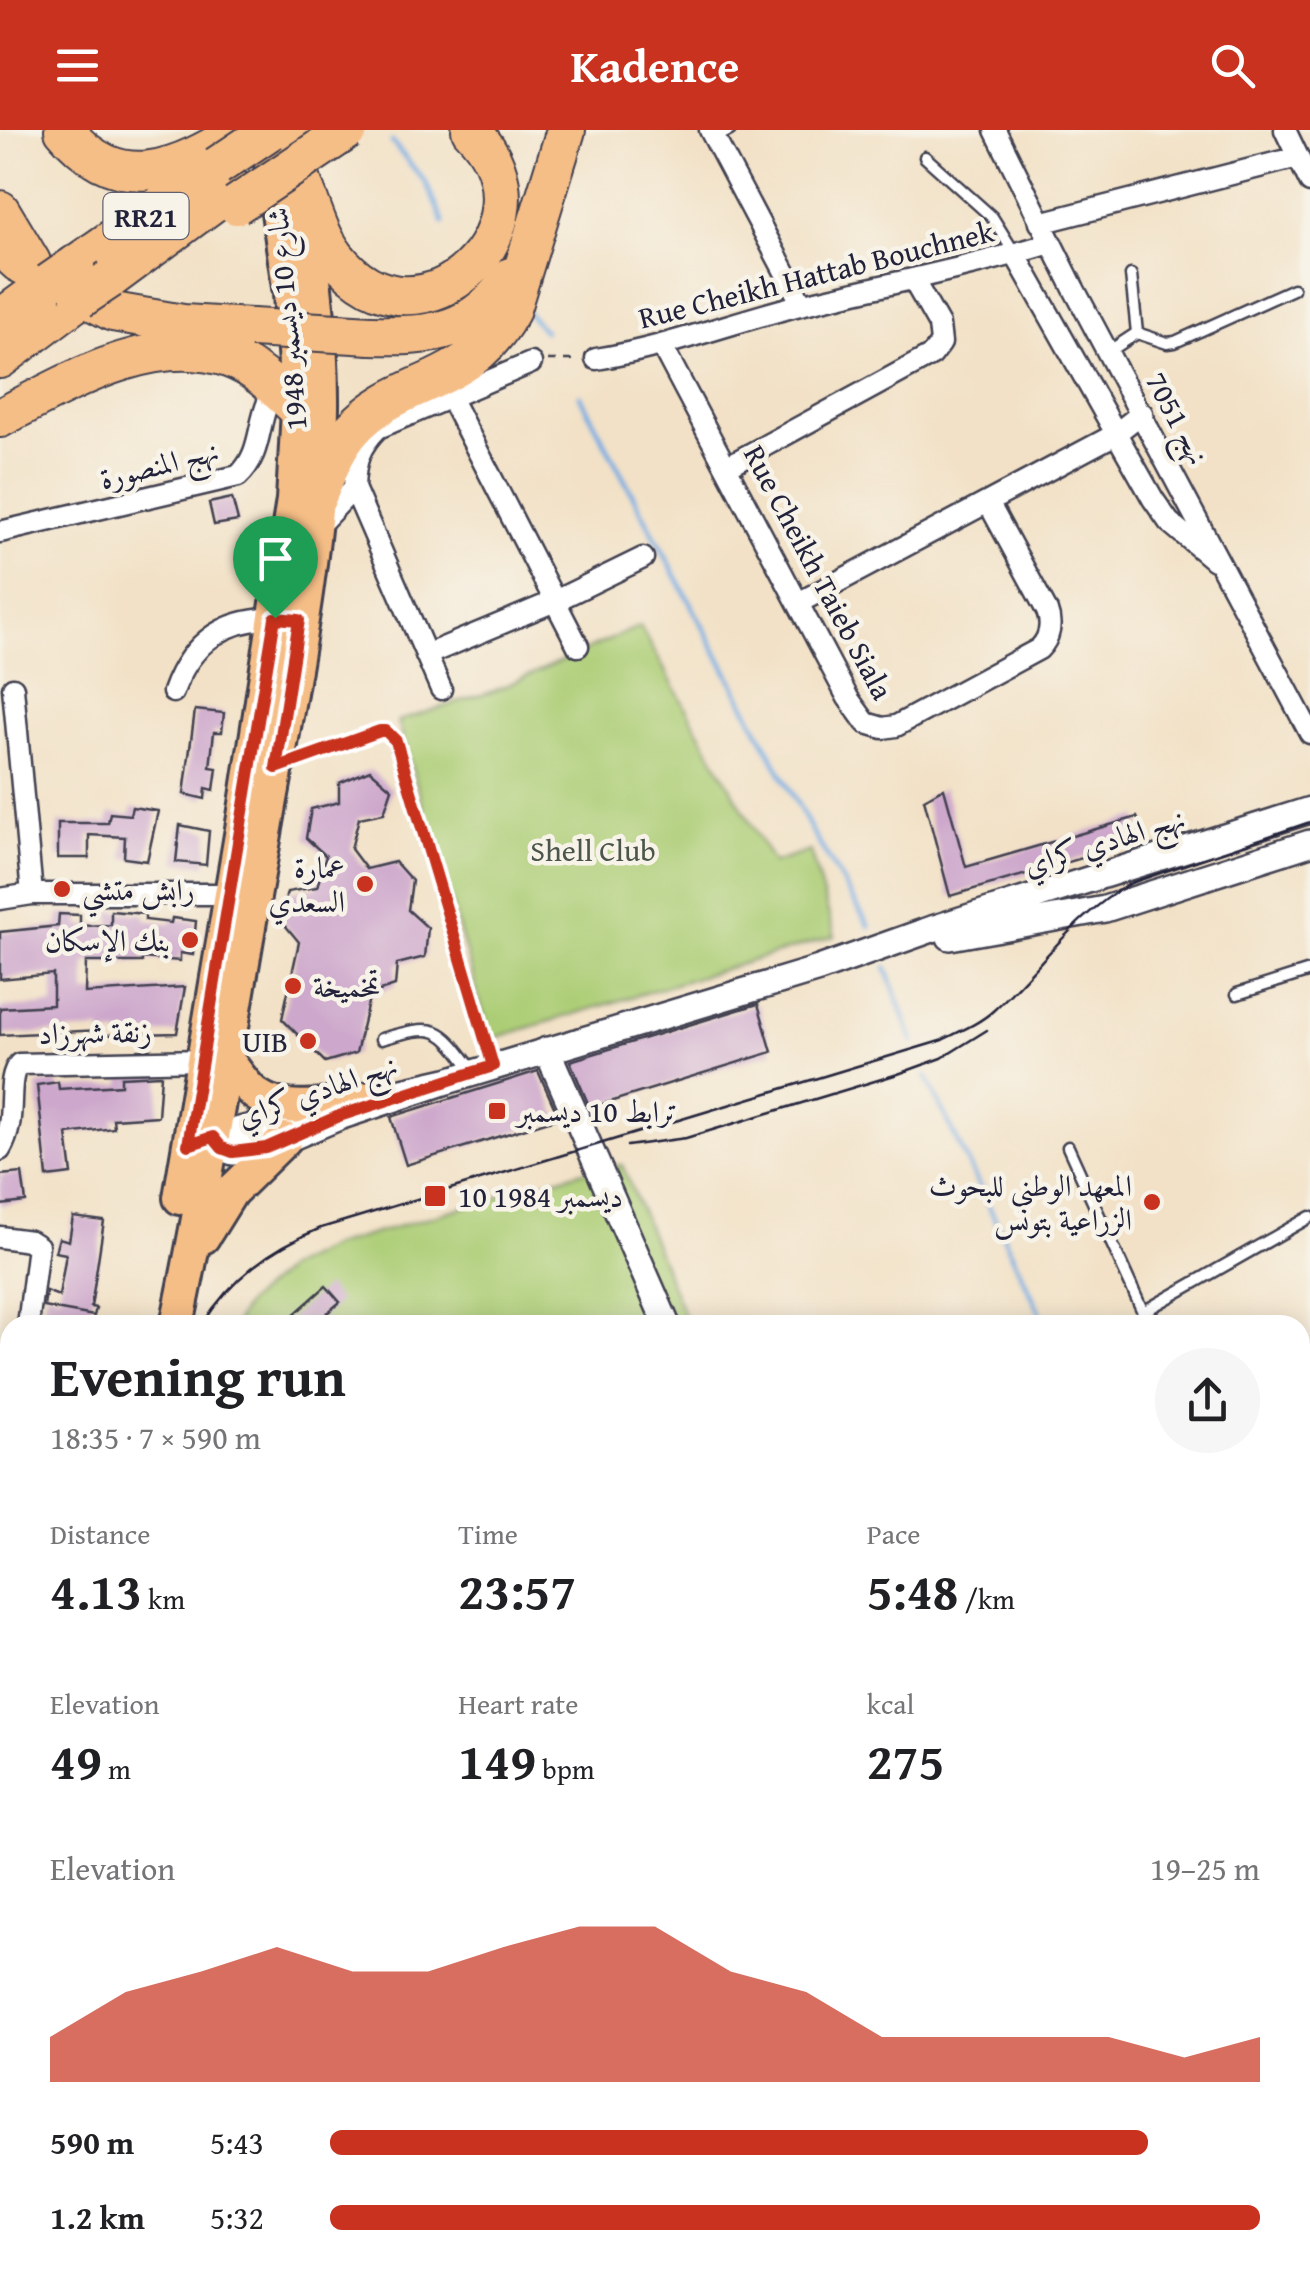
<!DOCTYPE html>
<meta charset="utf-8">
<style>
body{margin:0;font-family:"Gentium Book Plus",Amiri,serif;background:#f6f6f6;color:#202124;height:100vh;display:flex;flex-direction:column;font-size:38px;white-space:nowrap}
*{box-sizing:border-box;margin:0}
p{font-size:32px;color:#757577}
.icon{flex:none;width:55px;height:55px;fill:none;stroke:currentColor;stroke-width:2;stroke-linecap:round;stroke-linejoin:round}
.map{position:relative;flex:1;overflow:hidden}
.drawer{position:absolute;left:0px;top:1185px;width:1310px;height:960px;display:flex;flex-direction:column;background:#fff;border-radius:30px 30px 0 0;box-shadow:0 5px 25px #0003}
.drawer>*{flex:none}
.pin{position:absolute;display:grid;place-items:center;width:85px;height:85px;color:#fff;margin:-102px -42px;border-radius:50% 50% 50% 0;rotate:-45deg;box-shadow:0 0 10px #0007}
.pin .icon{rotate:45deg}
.round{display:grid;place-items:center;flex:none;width:105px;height:105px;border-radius:52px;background:#f6f6f6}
.head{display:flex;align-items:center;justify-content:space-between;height:170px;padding:0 50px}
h1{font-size:55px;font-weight:800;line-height:75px}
.figures{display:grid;grid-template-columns:repeat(3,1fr);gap:15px;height:170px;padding:10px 50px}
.figures div{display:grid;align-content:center}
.figures b{font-size:50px;font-weight:800}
.figures small{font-size:28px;font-weight:400}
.figures p{font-size:28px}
.chart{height:280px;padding:20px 50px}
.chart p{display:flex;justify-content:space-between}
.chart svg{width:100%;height:180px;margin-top:10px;fill:#c8321e;opacity:.7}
ul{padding:0 50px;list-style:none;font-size:32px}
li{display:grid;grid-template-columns:160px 120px 1fr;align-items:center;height:75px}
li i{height:25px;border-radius:12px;background:#c8321e}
header{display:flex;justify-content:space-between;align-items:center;height:130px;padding:0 50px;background:#c8321e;color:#fff;font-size:45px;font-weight:800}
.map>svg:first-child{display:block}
</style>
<header><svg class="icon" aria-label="menu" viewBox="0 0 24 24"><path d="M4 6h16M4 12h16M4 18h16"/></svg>Kadence<svg class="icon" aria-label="search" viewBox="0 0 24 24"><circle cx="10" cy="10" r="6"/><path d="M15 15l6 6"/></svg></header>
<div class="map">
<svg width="1310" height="2145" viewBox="0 0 1310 2145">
<rect width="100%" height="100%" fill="#f7f3e8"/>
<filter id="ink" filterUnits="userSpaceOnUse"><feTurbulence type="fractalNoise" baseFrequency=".01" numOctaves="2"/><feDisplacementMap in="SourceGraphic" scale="20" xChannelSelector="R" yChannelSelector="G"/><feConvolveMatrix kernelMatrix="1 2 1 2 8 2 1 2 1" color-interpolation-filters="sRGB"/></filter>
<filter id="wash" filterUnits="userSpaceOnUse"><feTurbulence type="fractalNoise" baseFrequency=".0048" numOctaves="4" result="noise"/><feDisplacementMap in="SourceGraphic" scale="40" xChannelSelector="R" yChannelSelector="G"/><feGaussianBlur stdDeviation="2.25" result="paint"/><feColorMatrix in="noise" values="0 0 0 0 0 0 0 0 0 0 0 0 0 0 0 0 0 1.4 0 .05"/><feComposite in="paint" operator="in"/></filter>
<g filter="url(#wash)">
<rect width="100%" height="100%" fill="#f2e1c6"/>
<path fill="#accd75" stroke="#677858" stroke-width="2.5" d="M640 496 773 733 810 721 835 806 491 909 398 591 494 561Z
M622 1035 688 1195H234L247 1173 288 1138 333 1116 580 1042Z
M1310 1428V1851L1300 1834V1434Z
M65 2135H355L350 2145H65Z
M398 2135H1009L1016 2145H391Z"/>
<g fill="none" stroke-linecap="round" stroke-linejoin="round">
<path stroke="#73abe2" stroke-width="5" d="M392 12 426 53 444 93
M528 183 544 201
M580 266 814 705 869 796
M886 837 913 911
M926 946 1046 1195
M1300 1683 1310 1699"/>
</g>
<g id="blocks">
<path fill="#cda7cc" d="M232 368 238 391 214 395 209 373Z
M195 580 224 583 222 602H214L210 637 217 638 214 660 206 658 205 669 184 664Z
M370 640 392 659 384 683 359 688 351 719 366 739 395 732 412 751 408 780 428 798 425 827 397 834 395 856 370 864 356 923 325 932 282 889 299 812 280 789 287 762 317 757 326 726 306 708 311 679 339 672V653Z
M944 658 966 737 1137 687 1145 710 950 766 924 669Z
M132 677 158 681 147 731 124 728 125 707 89 705V728H58V693H108L110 683 130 685Z
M180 695 209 701 206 735 176 732Z
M111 781 145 784V790L171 793 172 788 196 791 193 825 180 823V831L142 828V832H86L85 863 185 857 177 903 101 905V900L0 905V878L53 875V844L0 849V802L58 796 59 784 80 785V796L111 795Z
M758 874 772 922 590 978 570 931Z
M538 941 559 988 406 1035 391 987Z
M161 945 158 986 113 989 114 998 67 1004 72 1044 47 1047 37 955 58 952 59 959 121 955V947Z
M22 1043 26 1072 0 1075V1045Z
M73 1087 104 1091 91 1177 96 1178 94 1186 44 1177 46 1161 59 1166 66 1124 55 1122 59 1108 69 1111Z
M326 1156 340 1172 313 1195H282Z"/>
</g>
</g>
<g filter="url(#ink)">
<use href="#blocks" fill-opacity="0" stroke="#413f50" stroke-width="2.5"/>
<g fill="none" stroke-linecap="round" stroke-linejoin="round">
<g stroke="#413f50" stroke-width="15">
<path id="service" d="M714 8 730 0
M925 27 992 87 1015 124
M1131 145 1137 203
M1108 222 1137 203 1167 213 1175 212 1293 159
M282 636 379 601H386L395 611 493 936
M1237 864 1310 841
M381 909C438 893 439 895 474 942
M1068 1017 1143 1182 1310 1087"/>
</g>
<g stroke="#413f50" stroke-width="25">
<path id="minor" d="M710 0 802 174
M995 0 1074 159 1310 603
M1285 0 1310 52
M1040 93 1298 27
M1015 124 1153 369 1169 392 1214 430
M662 216 848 568 866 593 883 598 896 596 1039 519C1050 508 1052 494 1047 481L989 374
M596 229C667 218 734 191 804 174 887 154 969 138 1051 113
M451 269 578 516
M728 336 932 225 941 213 939 195 914 151
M314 400 354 358
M0 402 238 346C261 325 257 298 268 272L282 264
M800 472 1114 305 1142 283
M426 525 555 471 643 428
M13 558 32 764
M441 559 354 358C355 331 359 317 378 298L531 233
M173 562C191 511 227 486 282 489
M0 769 32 764H243
M0 1020C19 989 4 951 19 934L203 930
M0 1107 30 1111 38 1116 28 1195
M0 1291 10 1288
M0 1761 10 1758
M41 2145 42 2135"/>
</g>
<g stroke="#413f50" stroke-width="30">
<path id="tertiary" d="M950 807 1105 779 1310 713
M547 920 667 1195
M354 972 447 951
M305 983 213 1007 222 1018 233 1022 266 1018 339 987 447 951 819 839 932 799 1310 680
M0 1448 10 1450
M1300 2124 1310 2119
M1056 2135 1060 2145
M1261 2145 1280 2135"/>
</g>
<g stroke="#413f50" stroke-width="38">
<path id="primary" d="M227 930C235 940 243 953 253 962 283 988 336 973 371 968
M180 1068 244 687 293 370 298 279 290 164 266 0
M203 1107 231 1062 285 1009
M177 1195C211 1032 236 868 265 704 289 566 320 418 322 278 323 183 306 93 292 0
M0 1973 10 1926"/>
</g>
<g stroke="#413f50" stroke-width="42">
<path id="motorway" d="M64 0C120 68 178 39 242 0
M298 42C310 69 317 103 336 127 421 234 563 92 471 0
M0 80 31 132
M0 116 19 133 113 182 183 194 252 198
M75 135 217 36
M110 149 233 58
M0 189 49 153
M371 205C434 207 474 202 511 147
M0 229 80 169
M0 288C66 254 154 200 231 229 258 239 278 261 298 279
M316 369C326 346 335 319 352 300 400 246 468 259 510 182L566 0"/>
</g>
<path stroke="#413f50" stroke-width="2.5" stroke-dasharray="8 8" stroke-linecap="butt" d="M548 230H575
M536 1195 537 1190
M374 2137 395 2145
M72 2145 73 2135
M178 2145 179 2135
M983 2145 1002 2135"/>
<use href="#service" stroke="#fff" stroke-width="10"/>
<use href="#minor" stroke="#fff" stroke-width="20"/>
<use href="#tertiary" stroke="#fff" stroke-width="25"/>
<use href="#primary" stroke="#f6be87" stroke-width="32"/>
<use href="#motorway" stroke="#f6be87" stroke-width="38"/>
<path stroke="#22223b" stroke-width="2.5" d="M627 1016 686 1008 898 944 942 928 987 900
M202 1195C231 1148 270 1119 321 1098L940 911C958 902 979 894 994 880 1041 837 1074 785 1131 753L1310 692
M0 2144 10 2065"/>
<g stroke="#413f50" stroke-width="42" stroke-linecap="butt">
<path id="motorway-bridge" d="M217 36 271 0
M236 75 348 0
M49 153 75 135
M80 169 110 149
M252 198 371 205"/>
</g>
<use href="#motorway-bridge" stroke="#f6be87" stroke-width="38"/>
</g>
</g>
<g fill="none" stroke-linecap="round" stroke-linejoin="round" filter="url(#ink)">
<g stroke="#fff" stroke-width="20">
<path id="route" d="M275 488 299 490 276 638 380 601H386L396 611 493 936 339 986 266 1018 233 1022 222 1018 213 1007 188 1015Z"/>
</g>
<use href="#route" stroke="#c8321e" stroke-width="12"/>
</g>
<g fill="#c8321e" stroke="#f7f3e8" stroke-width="4">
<circle cx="365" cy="754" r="10"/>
<circle cx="62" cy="759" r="10"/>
<circle cx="190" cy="810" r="10"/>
<circle cx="293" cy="856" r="10"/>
<circle cx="308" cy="911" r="10"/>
<rect x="487" y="971" width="20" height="20" rx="5"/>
<rect x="423" y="1054" width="24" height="24" rx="5"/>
<circle cx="1152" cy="1072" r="10"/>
</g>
<g text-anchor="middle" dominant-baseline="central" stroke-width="9" stroke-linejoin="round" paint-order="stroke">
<rect fill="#f7f3e8" stroke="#62616f" stroke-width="2.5" x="103.5" y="63" width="85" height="46" rx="8"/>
<g font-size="28" font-weight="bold" fill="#22223b">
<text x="146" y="86">RR21</text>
</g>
<g font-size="30" fill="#22223b" stroke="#f7f3e8">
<text transform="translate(816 144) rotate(-14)">Rue Cheikh Hattab Bouchnek</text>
<text transform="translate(286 189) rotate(-95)">شارع 10 ديسمبر 1948</text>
<text transform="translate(1178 288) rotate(62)">نهج 7051</text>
<text transform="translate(159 334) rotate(-14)">نهج المنصورة</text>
<text transform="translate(819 442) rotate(62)">Rue Cheikh Taieb Siala</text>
<text transform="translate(1104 711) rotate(-17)">نهج الهادي كراي</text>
<text transform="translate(95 902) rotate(-1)">زنقة شهرزاد</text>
<text transform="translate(317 960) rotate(-19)">نهج الهادي كراي</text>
</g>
<g font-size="30" fill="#4b554c" stroke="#f7f3e8">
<text x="593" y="720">Shell Club</text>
</g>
<g font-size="30" fill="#22223b" stroke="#f7f3e8" text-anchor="end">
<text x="345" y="737">عمارة<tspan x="345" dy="34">السعدي</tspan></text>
<text x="82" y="759" text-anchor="start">رابش متشي</text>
<text x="170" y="810">بنك الإسكان</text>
<text x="313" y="856" text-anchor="start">تمخميخة</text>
<text x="288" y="911">UIB</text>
<text x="517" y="981" text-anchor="start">ترابط 10 ديسمبر</text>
<text x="1132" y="1055">المعهد الوطني للبحوث<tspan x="1132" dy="34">الزراعية بتونس</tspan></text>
<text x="458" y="1066" text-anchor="start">10 ديسمبر 1984</text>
</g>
</g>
</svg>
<div class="pin" style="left:275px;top:488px;background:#1e9e55"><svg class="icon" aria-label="arrive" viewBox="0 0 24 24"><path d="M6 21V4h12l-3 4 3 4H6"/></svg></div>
<section class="drawer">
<div class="head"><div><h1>Evening run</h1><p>18:35 · 7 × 590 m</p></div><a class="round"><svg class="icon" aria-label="share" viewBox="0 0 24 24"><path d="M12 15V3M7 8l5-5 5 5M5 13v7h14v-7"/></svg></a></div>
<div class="figures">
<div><p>Distance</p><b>4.13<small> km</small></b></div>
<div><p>Time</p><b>23:57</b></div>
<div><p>Pace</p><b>5:48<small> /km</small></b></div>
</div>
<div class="figures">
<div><p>Elevation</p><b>49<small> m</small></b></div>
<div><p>Heart rate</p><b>149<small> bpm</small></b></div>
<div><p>kcal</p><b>275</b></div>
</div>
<div class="chart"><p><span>Elevation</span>19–25 m</p>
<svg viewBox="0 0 160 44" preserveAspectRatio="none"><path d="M0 44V33L10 22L20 17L30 11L40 17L50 17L60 11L70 6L80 6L90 17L100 22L110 33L120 33L130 33L140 33L150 38L160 33V44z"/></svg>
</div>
<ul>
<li><b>590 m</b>5:43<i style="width:88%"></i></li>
<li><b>1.2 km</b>5:32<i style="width:100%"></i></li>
</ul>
</section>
</div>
